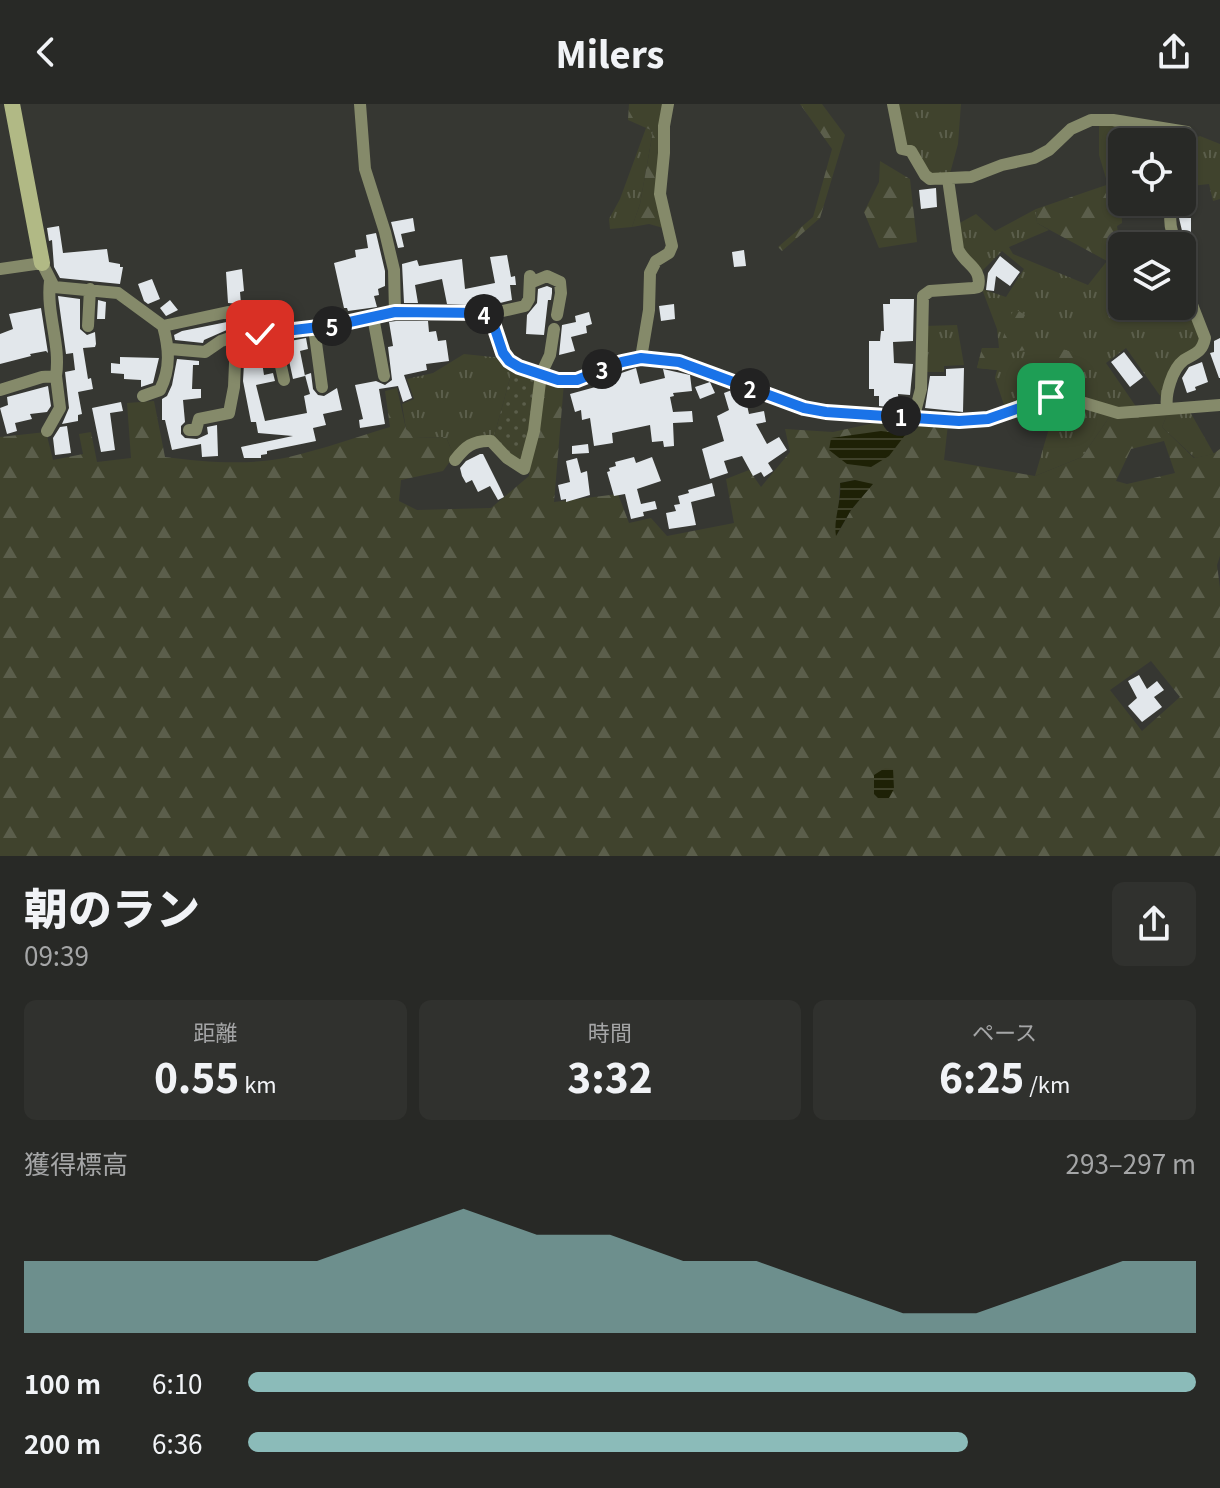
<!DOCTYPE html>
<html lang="ja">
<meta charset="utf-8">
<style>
body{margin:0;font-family:Georgia,"Noto Sans JP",serif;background:#30312e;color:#f1f3f6;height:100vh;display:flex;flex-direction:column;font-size:30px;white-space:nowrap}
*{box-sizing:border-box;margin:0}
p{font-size:26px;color:#a5a6a7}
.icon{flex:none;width:44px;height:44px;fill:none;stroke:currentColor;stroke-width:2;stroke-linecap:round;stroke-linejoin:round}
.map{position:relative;height:752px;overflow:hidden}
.panel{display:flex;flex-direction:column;background:#282926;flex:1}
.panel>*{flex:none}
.fabs{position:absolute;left:1108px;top:24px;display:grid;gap:16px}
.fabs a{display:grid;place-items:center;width:88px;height:88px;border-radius:12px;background:#282926;box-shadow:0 2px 6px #0004,0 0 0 2px #444543;font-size:40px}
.pin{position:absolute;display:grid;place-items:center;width:68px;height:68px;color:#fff;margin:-34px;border-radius:16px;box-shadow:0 4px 12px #0006}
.km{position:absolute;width:40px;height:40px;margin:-20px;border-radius:50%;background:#222;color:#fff;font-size:22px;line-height:40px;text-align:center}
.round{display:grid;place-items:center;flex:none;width:84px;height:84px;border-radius:12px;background:#30312e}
.headline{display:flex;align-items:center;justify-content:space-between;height:136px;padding:0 24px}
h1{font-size:44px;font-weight:800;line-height:60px}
.stats{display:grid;grid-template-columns:repeat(3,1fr);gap:12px;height:136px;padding:8px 24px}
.stats div{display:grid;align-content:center;border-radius:12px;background:#30312e;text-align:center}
.stats b{font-size:40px;font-weight:800}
.stats small{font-size:22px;font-weight:400}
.stats p{font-size:22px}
.chart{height:224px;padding:16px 24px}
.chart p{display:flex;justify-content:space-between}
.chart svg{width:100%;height:144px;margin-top:8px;fill:#8bbbb9;opacity:.7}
ul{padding:0 24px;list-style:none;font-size:26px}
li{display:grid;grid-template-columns:128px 96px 1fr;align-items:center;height:60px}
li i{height:20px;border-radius:10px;background:#8bbbb9}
header{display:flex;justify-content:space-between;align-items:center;height:104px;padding:0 24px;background:#282926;font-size:36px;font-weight:800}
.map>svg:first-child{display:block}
</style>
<header><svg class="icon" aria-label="back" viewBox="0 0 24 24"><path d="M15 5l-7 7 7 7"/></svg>Milers<svg class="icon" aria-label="share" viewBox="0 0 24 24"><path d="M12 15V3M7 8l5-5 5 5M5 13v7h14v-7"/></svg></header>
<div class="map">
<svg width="1220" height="752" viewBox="0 0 1220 752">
<defs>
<pattern id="grass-tufts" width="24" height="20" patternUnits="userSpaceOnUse" patternTransform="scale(2)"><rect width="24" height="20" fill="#40432d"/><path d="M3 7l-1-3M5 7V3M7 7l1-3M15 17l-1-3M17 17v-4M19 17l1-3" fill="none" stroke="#5b5e4b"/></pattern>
<pattern id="forest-firs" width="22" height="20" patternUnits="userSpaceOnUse" patternTransform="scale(2)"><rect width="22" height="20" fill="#40432d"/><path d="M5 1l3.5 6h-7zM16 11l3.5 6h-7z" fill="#5b5e4b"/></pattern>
<pattern id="garden-dots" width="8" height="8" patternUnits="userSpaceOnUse" patternTransform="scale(2)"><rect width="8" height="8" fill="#40432d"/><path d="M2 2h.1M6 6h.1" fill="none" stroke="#5b5e4b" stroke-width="1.8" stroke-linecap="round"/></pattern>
<pattern id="water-rules" width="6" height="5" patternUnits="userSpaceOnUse" patternTransform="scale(2)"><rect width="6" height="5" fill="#1e2106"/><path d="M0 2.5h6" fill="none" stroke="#3f412a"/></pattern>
</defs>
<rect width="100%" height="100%" fill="#363732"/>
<path fill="url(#grass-tufts)" d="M898 0H961L958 40 949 73 934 75 904 43Z
M1099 17 1173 30 1179 34V38H1122L1121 76 1108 81 1099 51Z
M646 24 653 27 640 100 632 123 610 125 609 115 620 95Z
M1200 32 1220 40V95L1213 97 1209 80 1182 83V53L1192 35Z
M1036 105 1037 119 1049 126 1009 143 1013 150 1088 181 1107 157 1119 135 1122 144V202H1169L1173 204 1187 202 1201 234 1161 293 1126 244 1106 259 1137 304 1129 305 1031 293 1005 304 995 274 997 266 977 264 982 244H999L997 225 982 185 1006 193 1024 165 1002 147 981 168 963 151 956 121 976 110 995 127Z
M957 221 964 261 944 262V268H926L924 222Z
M464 250 502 254 512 267 493 336 454 352 446 333 415 334 406 325 402 300 414 295 407 275 433 269Z
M1057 297 1110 312 1082 353 1035 372Z
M1189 306 1214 350 1195 354 1162 323 1168 308Z"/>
<path fill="url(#forest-firs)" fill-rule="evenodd" d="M629 0H667L664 12 667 125 649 120 632 123 640 100 653 27 628 16Z
M800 0H822L845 31 820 114 782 147 778 143 813 113 832 45Z
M880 57 910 75 917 138 879 144 864 108 879 78Z
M1121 76 1122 119 1117 122 1119 135 1107 157 1037 119 1036 105Z
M1014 204 1025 211 1019 223 1031 236 1086 252 1084 261 1026 246 1003 250 997 266 977 264 982 244H999Z
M1033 272 1055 273 1081 285 1079 293H1031L1025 284Z
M537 274 564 279 554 398 618 390 629 419 651 414 667 432 734 419 726 375 749 366 761 383 790 348 785 325 833 328 888 316 948 320 944 356 1035 372 1082 353 1110 312 1168 308 1162 323 1194 354 1213 350 1220 345V452L1217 461 1220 484V752H0V333L46 328 53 356 83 350 79 330 91 328 97 358 131 354 127 299 154 297 165 353C204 358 250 362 289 353 323 345 357 333 390 323L385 287 397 284 406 325 416 334 446 333 454 352 443 367 401 376 399 397 417 406 491 404 529 372ZM1164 337 1175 369 1127 380 1116 377 1131 345ZM855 376 872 381 851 406 837 431 840 379ZM1151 557 1180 593 1142 627 1110 586Z"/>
<path fill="url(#garden-dots)" d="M512 267 537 274 523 360 493 336Z"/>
<path fill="url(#water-rules)" d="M881 327 906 330 889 352 871 363 847 360 829 346 831 334Z
M855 376 873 380 851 406 836 432C833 415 842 397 840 379Z
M885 664 893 665 894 685 889 694 880 696 874 690V671Z"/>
<path fill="#e2e7eb" d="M936 84 937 103 921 105 919 86Z
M413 114 415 127 401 130 404 143 398 144 391 118Z
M1179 114H1191V129L1183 131Z
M59 122 63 149 107 145 109 158 120 160V163H123L120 180 60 174 54 163 52 136 49 137 47 124Z
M376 129 385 167V182L378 185 379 191 374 192 377 203 348 207 347 204H344L334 159 356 153 355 146 368 144 366 131Z
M744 146 746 162 734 163 732 148Z
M507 151 511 173 515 172 516 181H510L512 196 488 202 447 200 442 175 415 181 418 199H404L402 160 417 156 419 162 462 155 465 185 495 179 490 153Z
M1000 152 1020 168 1010 182 996 172 994 187 986 186 988 169Z
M242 165 244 187 240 188 241 200 228 199 226 168Z
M152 175 160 195 148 200 144 197 138 180Z
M547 182 552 184V189L551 196H548L544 231 526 230 527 211 537 199 538 185Z
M58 192 80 195V225L87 231 95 228 96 240 95 243 83 244 88 275 91 274 93 285 78 288 82 310 78 311V317L62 320 69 304 65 268 75 266 73 249 66 250Z
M890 195H914L913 237 893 238 894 259 913 260 910 291 898 290 899 304 879 302V292H874V285H869V237H880L881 227H884L883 200H890Z
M98 196 106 198 105 215H97Z
M170 196 178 206 166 212 160 204Z
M674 200 675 215 661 217 659 202Z
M41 204 48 249 46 247 30 250 31 252 0 260V230L13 225 9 210Z
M589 208 592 220 586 222 587 229 571 233 575 247 559 251 562 221 576 218 575 212Z
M396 217H428L429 228 436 227 438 237 446 236 449 257 426 260 427 266 404 271 412 294 403 298 398 282 379 285 385 320 360 324 359 316 363 315 355 281 376 277 385 281 392 276 388 243 393 242 389 218Z
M227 218 229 225 204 236 203 239 175 236 174 231 182 227Z
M306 234 308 245 300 247 305 272 293 275 285 238Z
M1220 234V274H1219L1210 249 1214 248V237Z
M266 240 267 251 261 252 264 271 273 269 275 277 256 281 265 317 307 309 304 292 310 290 305 271 311 269 313 285 318 291 324 292 337 284 342 306 323 310 326 321 313 324 316 337 267 347V350L261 351V354H244L241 343 293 332 258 329 256 318H251L243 277 245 242Z
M1124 248 1143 273 1130 283 1111 258Z
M120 253 159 254 153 279 141 283V276L124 275V270L111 269V259L120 260Z
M177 255 199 257V261H193L192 285H201V294L183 296 185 318 181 322V330L185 334 197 335 208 330 207 323 217 321 218 352 202 353 201 340 172 346 165 316H162V295L167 292 172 281Z
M1202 258 1208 278 1195 283 1196 286 1187 289 1182 274 1189 263Z
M636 264 640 280 665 274 663 265 690 271 692 287 673 289 674 292 670 293 673 308 692 307 693 318 673 319 674 342 664 343 663 337 652 338 650 321 612 329 613 339 594 342 590 314 582 316 581 306 575 308 570 290 599 282 598 277 604 275Z
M964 264 963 308 925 304 930 272H946V265Z
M710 278 715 289 700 295 695 283Z
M48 282 51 302 47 308 30 310 32 315 15 319 17 327 7 330 0 304 8 301 7 293Z
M732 286 739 298 746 297 749 310 764 307 766 318 756 320 767 340 779 333 787 346 768 359 773 367 764 373 761 368 753 372 742 352 724 357 728 369 710 375 702 345 724 337 717 312 729 306 724 289Z
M121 298 123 307 110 309 115 346 101 348 92 304Z
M67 322 71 349 55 351 53 334 60 323Z
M588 340 589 349 572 350V342Z
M480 350H483L500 384 504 393 498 396 490 382 478 388 472 376 466 379 462 372 460 364 466 357Z
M634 353 636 359 652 353 661 377 637 385 641 400 655 397 657 405 643 408 644 412 631 415 625 390 614 392 607 368 610 367 609 364 616 362 615 358Z
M577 354 581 369 587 367 590 391 566 398V395L561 396 558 381 570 378 566 357Z
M712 379 715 392 691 398 696 421 669 425 666 409 676 407 674 401 680 400 678 392 689 389 688 386Z
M1139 571 1147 585 1157 577 1164 586 1154 593 1162 603 1142 618 1128 602 1137 594 1128 577Z"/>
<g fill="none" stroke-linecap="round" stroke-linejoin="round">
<path stroke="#858a6a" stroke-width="12" d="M360 0 365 65 385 128 394 166 395 208
M893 0 902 45 911 47 925 71 930 75 971 73 1002 61 1034 54 1049 46 1071 25 1091 16H1113L1187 28 1182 45
M1173 98C1168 114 1169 128 1179 142
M0 165 42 159 54 183 118 189 163 222 228 208 260 230 268 231 336 221 395 208 483 209 491 213C497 225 498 242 506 253 514 265 559 279 574 276 586 275 597 267 608 263 632 253 656 252 681 259 730 272 776 298 826 308L971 317 995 313 1019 302 1051 293 1071 295 1118 309 1220 301
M530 179 547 172 560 178 561 189 557 211
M373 213 384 272
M491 213 498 208 525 202 529 195 530 172
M88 222 90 185
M314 224 322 283
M274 230 284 276
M170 245 205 248 221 237 239 231
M641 254 649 206 650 169 656 157 669 149 672 142 660 90 664 49V22L668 0
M0 286 42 273 56 272C61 240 46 210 50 177
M143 292 160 286C171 264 169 244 163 222
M1167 304C1165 290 1172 265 1184 256 1195 249 1202 249 1205 234L1187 188 1182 156
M914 312 921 285 923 192 930 187 973 184 978 183C983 164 964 160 958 145L948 75
M189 326H196L199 315 229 309 234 283 236 236 247 221
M47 327 60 304 56 272
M455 356C465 343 473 336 491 337L507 354 524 365 534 327 541 270 550 251 554 225"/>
<path stroke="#b1b985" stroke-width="16" d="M12 0 42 159"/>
</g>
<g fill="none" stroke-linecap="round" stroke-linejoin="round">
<g stroke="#fff" stroke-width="16">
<path id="route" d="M260 230 336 221 395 208 483 209 491 213 503 249 509 257 519 263 558 276H577L622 258 641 254 679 258 804 304 826 308 959 317 988 315 1051 293"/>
</g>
<use href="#route" stroke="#1a73e8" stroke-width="10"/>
</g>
</svg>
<div class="fabs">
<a><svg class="icon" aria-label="locate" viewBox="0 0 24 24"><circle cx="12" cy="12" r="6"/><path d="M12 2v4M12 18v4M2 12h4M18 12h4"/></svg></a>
<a><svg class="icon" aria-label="layers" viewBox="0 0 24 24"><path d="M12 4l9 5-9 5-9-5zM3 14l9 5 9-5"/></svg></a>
</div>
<div class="pin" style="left:1051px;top:293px;background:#1e9e55"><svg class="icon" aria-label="arrive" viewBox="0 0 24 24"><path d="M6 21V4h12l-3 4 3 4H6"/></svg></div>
<div class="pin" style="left:260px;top:230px;background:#d93025"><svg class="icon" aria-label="check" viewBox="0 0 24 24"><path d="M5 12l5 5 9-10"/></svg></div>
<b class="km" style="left:901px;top:312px">1</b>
<b class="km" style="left:750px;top:284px">2</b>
<b class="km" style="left:602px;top:265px">3</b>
<b class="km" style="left:484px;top:210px">4</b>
<b class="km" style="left:332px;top:222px">5</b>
</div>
<section class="panel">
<div class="headline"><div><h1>朝のラン</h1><p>09:39</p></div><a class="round"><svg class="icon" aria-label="share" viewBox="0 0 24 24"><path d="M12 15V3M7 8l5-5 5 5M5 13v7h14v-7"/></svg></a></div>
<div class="stats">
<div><p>距離</p><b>0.55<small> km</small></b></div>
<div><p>時間</p><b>3:32</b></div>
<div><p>ペース</p><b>6:25<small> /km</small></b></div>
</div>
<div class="chart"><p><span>獲得標高</span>293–297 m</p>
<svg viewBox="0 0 160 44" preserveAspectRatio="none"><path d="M0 44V22L10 22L20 22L30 22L40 22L50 14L60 6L70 14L80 14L90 22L100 22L110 30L120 38L130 38L140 30L150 22L160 22V44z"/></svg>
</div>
<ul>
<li><b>100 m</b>6:10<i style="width:100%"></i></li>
<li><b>200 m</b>6:36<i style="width:76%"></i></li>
</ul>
</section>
